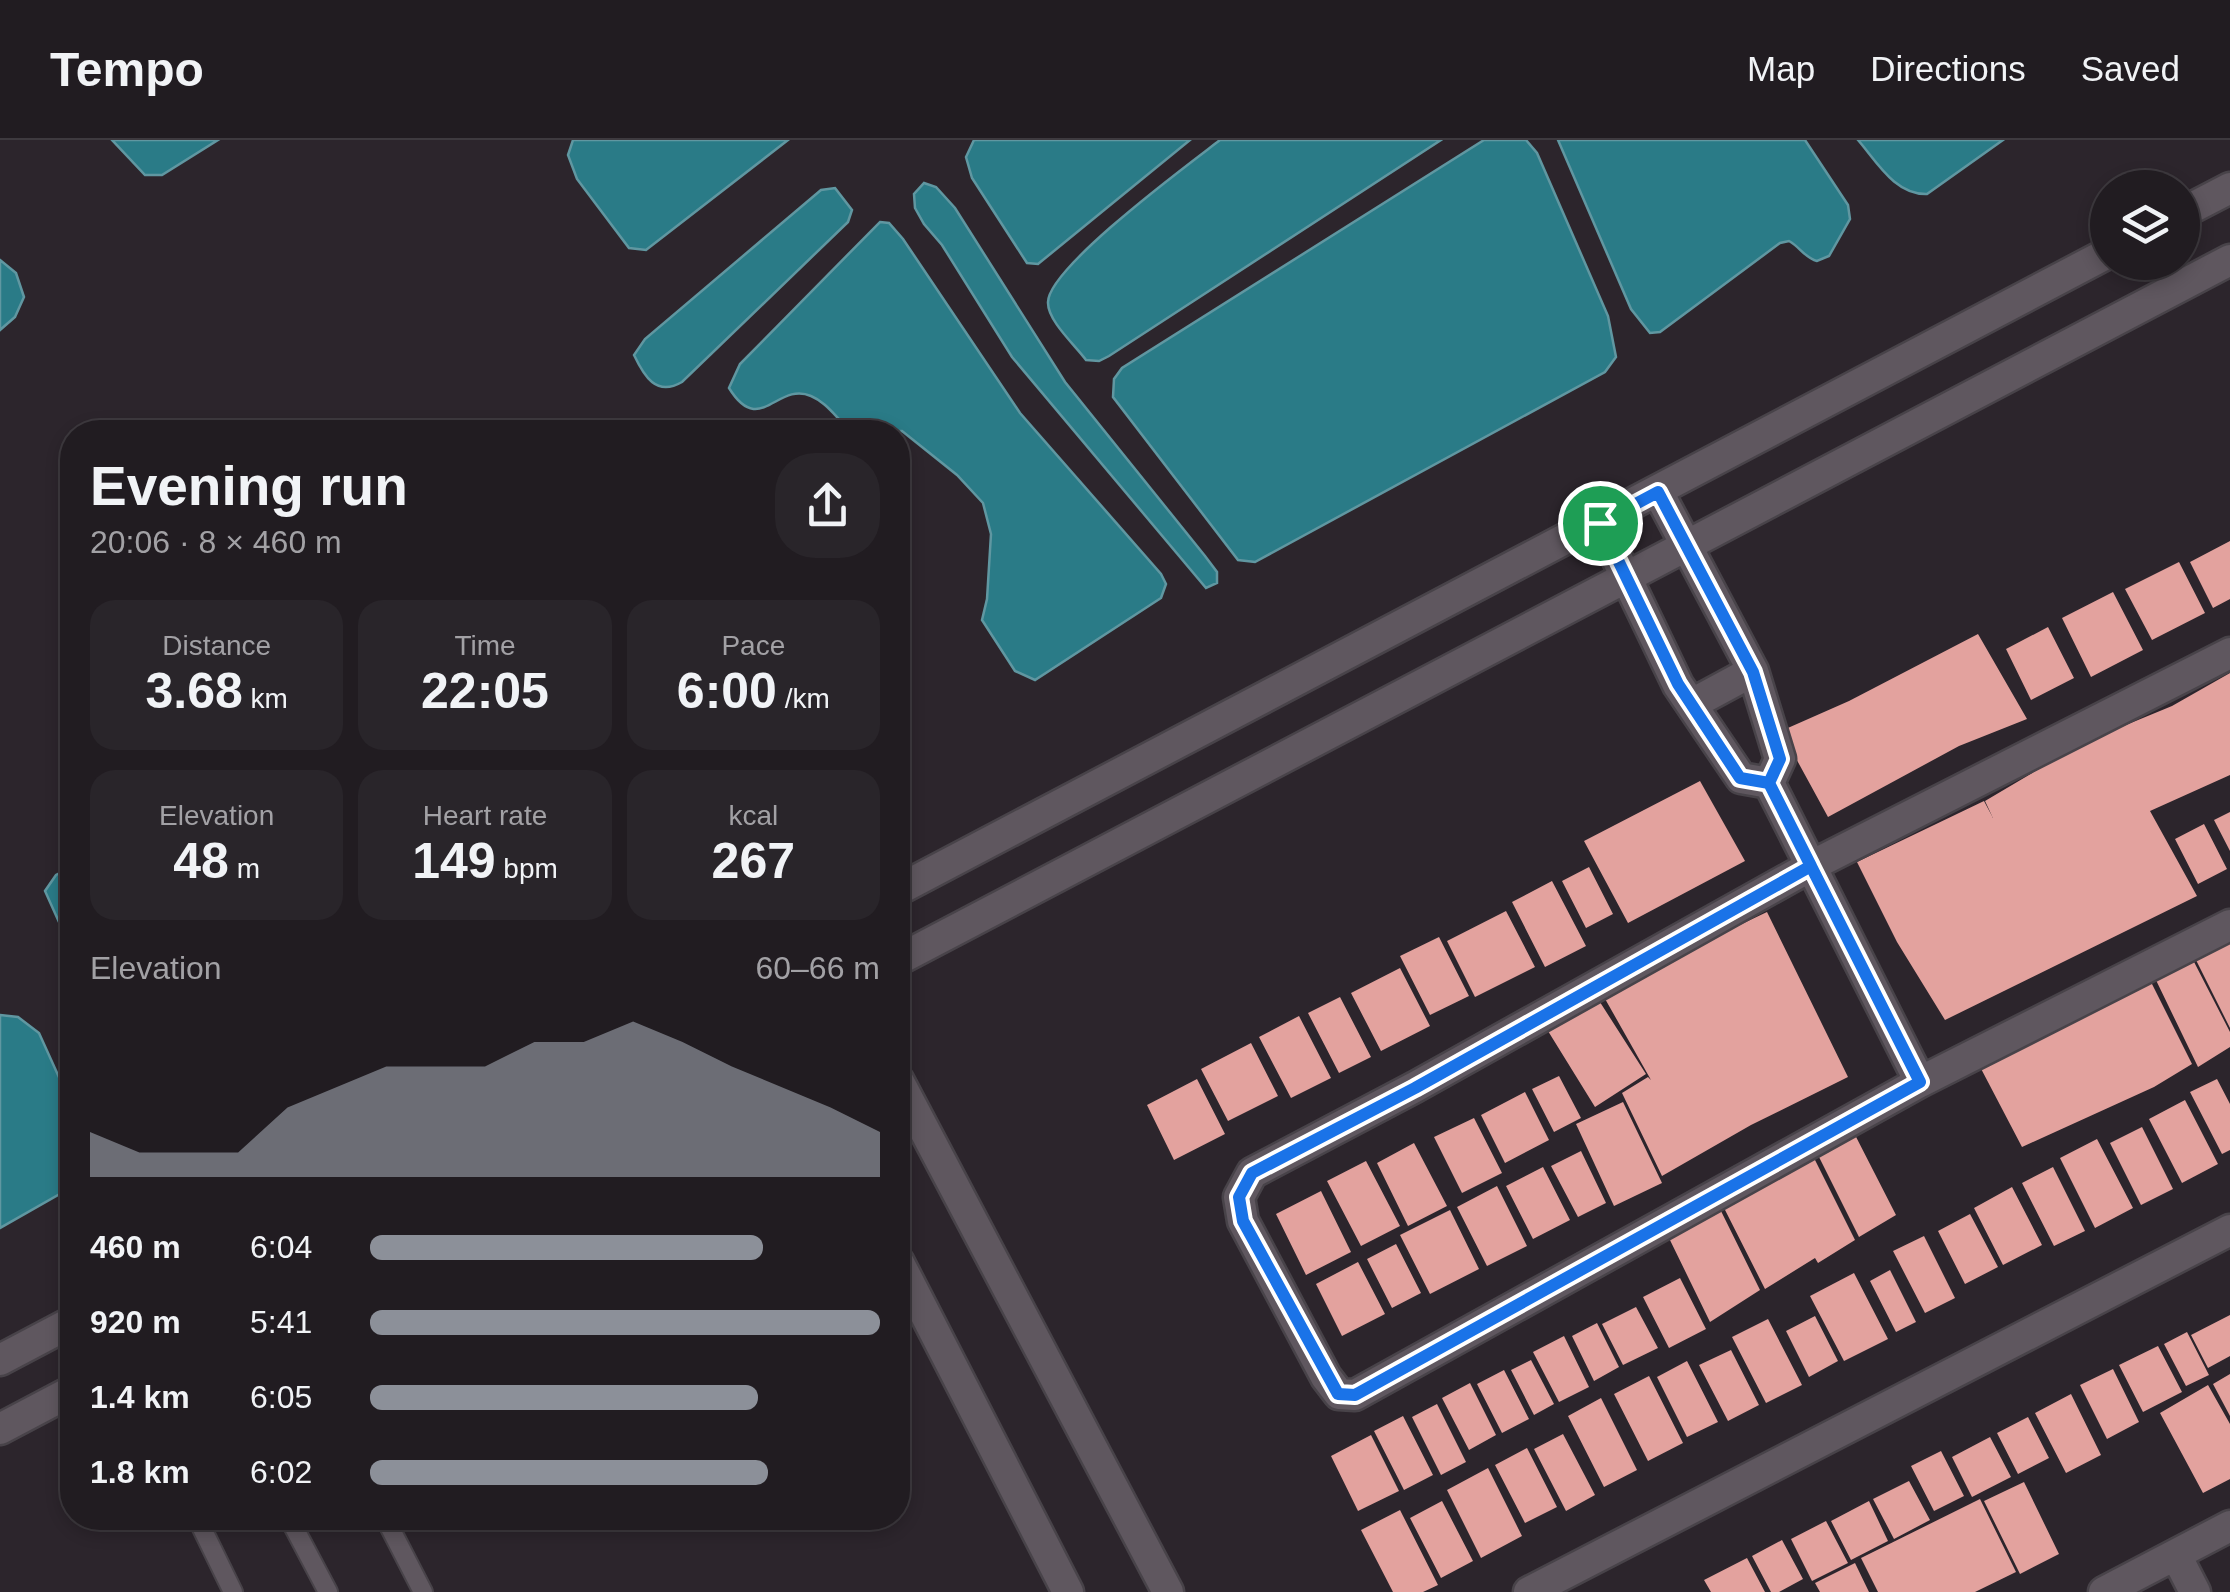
<!DOCTYPE html>
<meta charset="utf-8">
<style>
body{margin:0;font-family:Helvetica,sans-serif;background:#29252a;color:#f1f3f6;height:100vh;display:flex;flex-direction:column;font-size:38px;white-space:nowrap}
*{box-sizing:border-box;margin:0}
p{font-size:32px;color:#a2a1a5}
.icon{flex:none;width:55px;height:55px;fill:none;stroke:currentColor;stroke-width:2;stroke-linecap:round;stroke-linejoin:round}
.map{position:relative;flex:1;overflow:hidden}
.side{position:absolute;left:60px;top:280px;width:850px;height:1110px;display:flex;flex-direction:column;background:#211c21;border-radius:40px;box-shadow:0 5px 15px #0003,0 0 0 2px #3e3a3f}
.side>*{flex:none}
.buttons{position:absolute;left:2090px;top:30px;display:grid;gap:20px}
.buttons a{display:grid;place-items:center;width:110px;height:110px;border-radius:50%;background:#211c21;box-shadow:0 5px 15px #0003,0 0 0 2px #3e3a3f;font-size:50px}
.pin{position:absolute;display:grid;place-items:center;width:85px;height:85px;color:#fff;margin:-42px;border:5px solid #fff;border-radius:50%;box-shadow:0 2px 10px #0007}
.round{display:grid;place-items:center;flex:none;width:105px;height:105px;border-radius:40px;background:#29252a}
.head{display:flex;align-items:center;justify-content:space-between;height:170px;padding:0 30px}
h1{font-size:55px;font-weight:700;line-height:75px}
.metrics{display:grid;grid-template-columns:repeat(3,1fr);gap:15px;height:170px;padding:10px 30px}
.metrics div{display:grid;align-content:center;border-radius:25px;background:#29252a;text-align:center}
.metrics b{font-size:50px;font-weight:700}
.metrics small{font-size:28px;font-weight:400}
.metrics p{font-size:28px}
.chart{height:280px;padding:20px 30px}
.chart p{display:flex;justify-content:space-between}
.chart svg{width:100%;height:180px;margin-top:10px;fill:#8c9099;opacity:.7}
ul{padding:0 30px;list-style:none;font-size:32px}
li{display:grid;grid-template-columns:160px 120px 1fr;align-items:center;height:75px}
li i{height:25px;border-radius:12px;background:#8c9099}
header{display:flex;align-items:center;gap:60px;box-sizing:border-box;height:140px;padding:0 50px;background:#211c21;border-bottom:2px solid #3e3a3f}
header strong{font-size:48px}
nav{display:flex;gap:55px;margin-inline-start:auto;font-size:35px}
.map>svg:first-child{display:block}
</style>
<header>
<strong>Tempo</strong>
<nav><a>Map</a><a>Directions</a><a>Saved</a></nav>
</header>
<div class="map">
<svg width="2230" height="1452" viewBox="0 0 2230 1452">
<rect width="100%" height="100%" fill="#2c252c"/>
<path fill="#2a7b87" stroke="#6097a1" stroke-width="2.5" d="M112 0H218L162 35H145Z
M573 0H788L646 110 629 108 577 39 568 15Z
M974 0H1190L1038 124 1027 123 972 38 966 17Z
M1220 0H1441L1109 216 1099 221 1086 220C1075 205 1048 181 1048 163 1046 129 1189 24 1220 0Z
M1484 0H1526L1537 13 1608 176 1616 217 1605 232 1255 422 1238 420 1113 257 1114 239 1122 228Z
M1558 0H1805L1848 65 1850 79 1829 116 1817 121C1805 118 1800 107 1789 101L1780 103 1660 192 1650 193 1631 169Z
M1858 0H2003L1927 54C1895 55 1877 22 1858 0Z
M924 43 936 47 955 68 1065 242 1205 416 1217 432V443L1206 448 1012 217 942 105 924 84 915 68 914 54Z
M835 48 852 70 848 82 682 242C656 257 644 236 634 215L645 199 821 50Z
M880 82 889 83 903 99 1020 273 1161 434 1166 444 1161 458 1035 540 1015 531 982 480 987 459 991 394 983 363 957 335 902 291 853 292C838 281 828 263 811 256 777 241 760 298 729 248L740 224Z
M0 120 16 133 24 157 15 177 0 190Z
M72 727V811L45 751 56 735Z
M0 875 18 877 39 893 72 966V1047L0 1088Z"/>
<path fill="#e3a29e" d="M2230 401V459L2213 468 2190 422Z
M2179 422 2205 473 2152 500 2125 449Z
M2113 452 2143 510 2091 537 2062 478Z
M2048 487 2074 538 2031 560 2006 509Z
M1978 494 2027 579 1959 606 1828 677 1781 591 1849 561Z
M2230 533V635L2150 671 2197 756 1945 880 1897 802 1857 722 1984 661 1993 678 1985 661 2044 626 2109 592 2172 566Z
M1700 641 1745 721 1628 783 1584 701Z
M2230 672V711L2214 680Z
M2204 684 2227 729 2198 744 2175 699Z
M1589 727 1613 774 1586 788 1562 741Z
M1552 741 1586 806 1545 827 1512 762Z
M1506 771 1535 827 1475 857 1447 801Z
M1767 772 1848 937 1751 985 1662 1036 1622 953 1648 937 1651 940 1604 857 1706 801Z
M1439 797 1469 856 1430 875 1400 816Z
M2230 801V888L2195 818Z
M2192 818 2230 892V907L2198 927 2154 836Z
M1400 828 1430 886 1381 911 1351 853Z
M2149 838 2192 924 2154 947 2022 1007 1977 921Z
M1340 857 1371 917 1339 933 1308 873Z
M1598 859 1646 934 1595 967 1548 891Z
M1299 876 1331 938 1291 958 1259 897Z
M1251 903 1278 956 1228 981 1201 929Z
M1559 936 1581 978 1554 992 1532 949Z
M1197 939 1225 994 1174 1020 1147 965Z
M2217 939 2230 964V1010L2222 1014 2190 952Z
M1525 952 1549 1000 1505 1023 1481 975Z
M2185 960 2218 1024 2182 1043 2149 979Z
M1623 962 1662 1043 1614 1066 1576 984Z
M1474 978 1502 1033 1462 1053 1434 997Z
M2142 987 2173 1049 2141 1065 2110 1003Z
M1852 989 1896 1075 1859 1097 1814 1007Z
M2097 999 2133 1068 2095 1088 2060 1018Z
M1414 1003 1447 1066 1408 1086 1377 1023Z
M1581 1011 1606 1063 1578 1077 1551 1026Z
M1812 1014 1855 1100 1818 1123 1815 1118 1765 1149 1722 1064Z
M1366 1021 1400 1086 1361 1106 1327 1041Z
M1543 1027 1570 1080 1533 1099 1506 1046Z
M2053 1027 2085 1091 2054 1106 2022 1043Z
M1497 1046 1527 1106 1487 1126 1457 1067Z
M2012 1047 2042 1105 2003 1125 1974 1068Z
M1321 1051 1351 1112 1306 1135 1276 1074Z
M1720 1069 1760 1150 1710 1182 1668 1096Z
M1450 1070 1479 1129 1430 1154 1400 1095Z
M1970 1074 1998 1127 1965 1144 1938 1091Z
M1924 1096 1955 1158 1925 1173 1893 1111Z
M1396 1104 1421 1153 1392 1168 1367 1119Z
M1358 1122 1385 1174 1342 1196 1316 1144Z
M1890 1130 1916 1182 1896 1192 1870 1141Z
M1854 1133 1888 1199 1844 1221 1810 1156Z
M1680 1138 1706 1189 1669 1208 1643 1157Z
M1636 1167 1658 1208 1623 1225 1602 1184Z
M2230 1175V1216L2208 1228 2191 1195Z
M1815 1176 1838 1221 1809 1237 1786 1191Z
M1768 1179 1802 1245 1766 1263 1732 1197Z
M1597 1183 1619 1227 1594 1241 1572 1196Z
M2187 1192 2209 1235 2186 1246 2164 1204Z
M1564 1196 1589 1247 1559 1262 1533 1212Z
M2158 1206 2182 1252 2143 1272 2119 1225Z
M1731 1210 1759 1265 1728 1281 1699 1225Z
M1531 1220 1554 1264 1534 1275 1511 1230Z
M1687 1221 1718 1282 1687 1297 1657 1237Z
M2113 1229 2139 1282 2107 1299 2080 1245Z
M1504 1230 1529 1279 1502 1293 1477 1244Z
M2230 1234V1276L2213 1244Z
M1649 1236 1683 1303 1648 1321 1614 1254Z
M1470 1243 1496 1295 1469 1310 1442 1258Z
M2208 1245 2230 1284V1339L2203 1353 2160 1273Z
M2071 1254 2101 1315 2066 1333 2035 1273Z
M1601 1258 1637 1330 1604 1347 1568 1276Z
M1437 1264 1466 1322 1441 1335 1412 1277Z
M1403 1276 1433 1335 1404 1350 1374 1291Z
M2028 1277 2049 1318 2018 1334 1997 1293Z
M1563 1294 1595 1355 1566 1371 1534 1309Z
M1371 1295 1399 1351 1358 1371 1331 1316Z
M1990 1297 2011 1337 1972 1357 1952 1317Z
M1527 1308 1557 1367 1525 1383 1495 1325Z
M1941 1311 1964 1356 1934 1371 1911 1326Z
M1488 1328 1522 1396 1481 1418 1447 1350Z
M1909 1341 1930 1380 1894 1399 1873 1359Z
M2024 1342 2059 1414 2020 1434 1984 1361Z
M1980 1359 2016 1432 1975 1452H1878L1861 1418Z
M1442 1361 1473 1421 1441 1438 1410 1378Z
M1869 1361 1888 1401 1851 1420 1831 1381Z
M1400 1370 1438 1445 1423 1452H1393L1361 1390Z
M1826 1381 1848 1423 1812 1441 1791 1399Z
M1782 1400 1803 1439 1779 1452H1771L1752 1416Z
M1747 1418 1765 1452H1711L1704 1440Z
M1855 1423 1869 1452H1820L1815 1443Z"/>
<g fill="none" stroke-linecap="round" stroke-linejoin="round">
<g stroke="#484349" stroke-width="22">
<path id="lane" d="M197 1378 233 1452
M289 1378 328 1452
M385 1378 423 1452"/>
</g>
<g stroke="#484349" stroke-width="35">
<path id="street" d="M2182 73 2230 48
M1658 352 1753 531 1780 619 1769 643 1920 942
M1600 383 1678 545 1741 638 1769 643
M2230 513 1811 726 1415 947 1252 1033 1239 1057 1243 1081 1326 1237 1339 1254 1355 1255 1920 942 2230 785
M1692 564 1753 531
M898 750 2108 113
M898 820 2230 120
M898 940 1168 1452
M898 1121 1068 1452
M0 1220 72 1182
M0 1289 72 1251
M2176 1415 2195 1452
M1529 1452 2230 1090
M2104 1452 2230 1386"/>
</g>
<use href="#lane" stroke="#5f575f" stroke-width="18"/>
<use href="#street" stroke="#5f575f" stroke-width="30"/>
</g>
<g fill="none" stroke-linecap="round" stroke-linejoin="round">
<g stroke="#fff" stroke-width="20">
<path id="route" d="M1600 383 1678 544 1740 638 1769 643 1811 726 1415 948 1252 1033 1239 1057 1243 1081 1338 1254 1355 1255 1920 942 1769 643 1780 619 1753 532 1658 352 1600 383"/>
</g>
<use href="#route" stroke="#1a73e8" stroke-width="12"/>
</g>
</svg>
<div class="buttons">
<a><svg class="icon" aria-label="layers" viewBox="0 0 24 24"><path d="M12 4l9 5-9 5-9-5zM3 14l9 5 9-5"/></svg></a>
</div>
<div class="pin" style="left:1600px;top:383px;background:#1e9e55"><svg class="icon" aria-label="arrive" viewBox="0 0 24 24"><path d="M6 21V4h12l-3 4 3 4H6"/></svg></div>
<section class="side">
<div class="head"><div><h1>Evening run</h1><p>20:06 · 8 × 460 m</p></div><a class="round"><svg class="icon" aria-label="share" viewBox="0 0 24 24"><path d="M12 15V3M7 8l5-5 5 5M5 13v7h14v-7"/></svg></a></div>
<div class="metrics">
<div><p>Distance</p><b>3.68<small> km</small></b></div>
<div><p>Time</p><b>22:05</b></div>
<div><p>Pace</p><b>6:00<small> /km</small></b></div>
</div>
<div class="metrics">
<div><p>Elevation</p><b>48<small> m</small></b></div>
<div><p>Heart rate</p><b>149<small> bpm</small></b></div>
<div><p>kcal</p><b>267</b></div>
</div>
<div class="chart"><p><span>Elevation</span>60–66 m</p>
<svg viewBox="0 0 160 44" preserveAspectRatio="none"><path d="M0 44V33L10 38L20 38L30 38L40 27L50 22L60 17L70 17L80 17L90 11L100 11L110 6L120 11L130 17L140 22L150 27L160 33V44z"/></svg>
</div>
<ul>
<li><b>460 m</b>6:04<i style="width:77%"></i></li>
<li><b>920 m</b>5:41<i style="width:100%"></i></li>
<li><b>1.4 km</b>6:05<i style="width:76%"></i></li>
<li><b>1.8 km</b>6:02<i style="width:78%"></i></li>
</ul>
</section>
</div>
